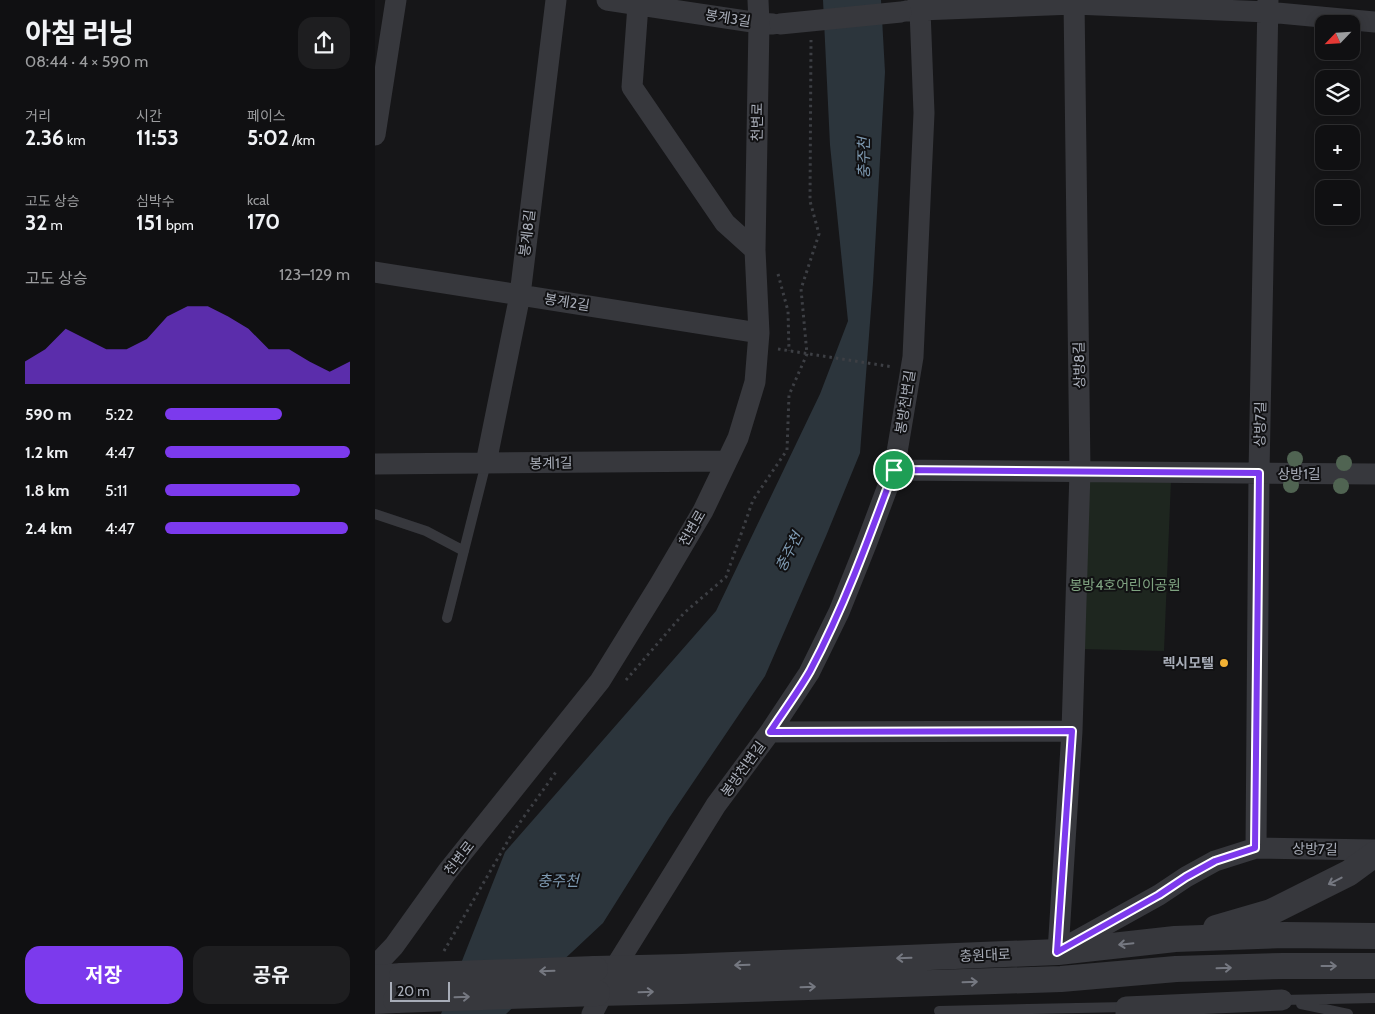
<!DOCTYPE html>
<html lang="ko">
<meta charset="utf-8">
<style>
body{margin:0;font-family:Cabin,"Noto Sans KR",sans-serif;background:#1e1e20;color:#f1f3f6;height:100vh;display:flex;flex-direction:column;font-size:19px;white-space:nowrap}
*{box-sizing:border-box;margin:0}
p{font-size:16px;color:#9c9d9f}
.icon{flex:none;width:28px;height:28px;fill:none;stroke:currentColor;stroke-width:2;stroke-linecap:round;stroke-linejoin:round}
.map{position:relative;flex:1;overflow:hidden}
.side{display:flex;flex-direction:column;background:#101012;width:375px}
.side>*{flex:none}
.needle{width:32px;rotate:245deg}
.buttons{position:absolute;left:940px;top:15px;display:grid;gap:10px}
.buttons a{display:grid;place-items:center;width:45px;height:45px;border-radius:10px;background:#101012;box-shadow:0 2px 12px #0003,0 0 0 1px #303032;font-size:25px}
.scale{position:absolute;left:15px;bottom:12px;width:60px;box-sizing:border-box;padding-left:5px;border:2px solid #a8adb8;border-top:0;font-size:14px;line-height:18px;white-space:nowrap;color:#a8adb8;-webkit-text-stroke:4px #111113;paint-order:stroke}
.pin{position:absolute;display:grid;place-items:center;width:42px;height:42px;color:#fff;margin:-21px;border:2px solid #fff;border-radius:50%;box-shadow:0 1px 5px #0007}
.round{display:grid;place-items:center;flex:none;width:52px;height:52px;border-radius:15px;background:#1e1e20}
.headline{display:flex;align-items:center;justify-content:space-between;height:85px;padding:0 25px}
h1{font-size:28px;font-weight:700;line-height:38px}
.figures{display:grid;grid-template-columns:repeat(3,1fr);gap:8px;height:85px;padding:5px 25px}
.figures div{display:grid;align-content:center}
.figures b{font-size:21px;font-weight:700}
.figures small{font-size:14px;font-weight:400}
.figures p{font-size:14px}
.chart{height:140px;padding:10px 25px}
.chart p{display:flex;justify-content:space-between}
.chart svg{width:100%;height:90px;margin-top:5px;fill:#7c3aed;opacity:.7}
.cta{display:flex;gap:10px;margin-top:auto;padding:10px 25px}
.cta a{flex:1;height:58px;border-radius:15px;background:#7c3aed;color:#fff;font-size:20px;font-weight:700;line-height:58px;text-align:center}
.cta a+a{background:#1e1e20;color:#f1f3f6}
ul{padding:0 25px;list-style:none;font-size:16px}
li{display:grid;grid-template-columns:80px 60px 1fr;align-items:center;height:38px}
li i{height:12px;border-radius:6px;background:#7c3aed}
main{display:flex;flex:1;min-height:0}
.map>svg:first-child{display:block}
</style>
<main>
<section class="side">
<div class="headline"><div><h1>아침 러닝</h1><p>08:44 · 4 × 590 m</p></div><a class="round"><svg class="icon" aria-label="share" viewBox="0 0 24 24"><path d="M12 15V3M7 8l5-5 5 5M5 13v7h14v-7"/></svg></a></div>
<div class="figures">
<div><p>거리</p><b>2.36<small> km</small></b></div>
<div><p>시간</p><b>11:53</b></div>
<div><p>페이스</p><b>5:02<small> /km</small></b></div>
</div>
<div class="figures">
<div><p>고도 상승</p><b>32<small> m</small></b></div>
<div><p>심박수</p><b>151<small> bpm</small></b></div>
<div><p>kcal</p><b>170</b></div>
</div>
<div class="chart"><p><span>고도 상승</span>123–129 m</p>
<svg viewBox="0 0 160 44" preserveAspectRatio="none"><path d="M0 44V33L10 27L20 17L30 22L40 27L50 27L60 22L70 11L80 6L90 6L100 11L110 17L120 27L130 27L140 33L150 38L160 33V44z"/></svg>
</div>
<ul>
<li><b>590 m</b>5:22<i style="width:63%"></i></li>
<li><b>1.2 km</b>4:47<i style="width:100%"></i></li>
<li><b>1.8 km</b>5:11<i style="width:73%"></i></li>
<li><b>2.4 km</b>4:47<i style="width:99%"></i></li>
</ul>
<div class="cta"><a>저장</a><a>공유</a></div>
</section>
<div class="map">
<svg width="1000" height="1014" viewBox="0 0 1000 1014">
<rect width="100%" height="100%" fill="#161618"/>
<path fill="#1e261f" d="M712 479 796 480 789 651 705 649Z"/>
<path fill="#2c353c" d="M448 0H506L510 72 498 283 485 453 451 536 390 676 294 818 228 923 131 1014H66L130 852 341 611 445 394 473 321 455 145Z"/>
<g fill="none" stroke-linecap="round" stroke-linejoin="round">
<path stroke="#3d3f44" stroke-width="3" stroke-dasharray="2.5 4" stroke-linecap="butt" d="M403 274 413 311 414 351
M403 349 518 367
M251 680 309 613 351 577 378 500 412 450 414 395 432 354 426 289 444 234 435 201 436 40
M69 951 138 832 181 772"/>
<path stroke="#37383d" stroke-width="10" d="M0 514 51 531 89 551
M72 618 111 463
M907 1000 1000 998
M926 1004 973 1014
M564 1011 751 1007"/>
<path stroke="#37383d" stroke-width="21" d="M232 0 384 23 398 24
M263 5 257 87 350 223 380 250
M531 11 545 10 699 4 893 12 1000 22
M0 135 21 0
M0 272 384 333
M111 463 145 295 181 0
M0 464 352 461
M519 470 1000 474
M395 732 697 731
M881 848 884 473 893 0
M685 950 784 895 811 877 840 861 881 848 1000 850
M683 952 697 731 705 471 699 0
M0 966 19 946 72 872 225 681 285 584 328 511 363 438 380 382 384 333 380 250 384 23 383 0
M239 969 341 805 395 732 434 673 464 612 492 542 519 470 538 357 549 113 545 10 543 0
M217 1014 228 993
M751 1014V1007L907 1000"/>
<path stroke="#37383d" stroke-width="26" d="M841 928 896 912 974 873 1000 854
M220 969 307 967 683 952 800 939 910 935 1000 936
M0 978 27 976
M222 993 307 991 686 979 801 969 908 966H1000
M0 1001 21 1000"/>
<path stroke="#37383d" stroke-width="21" d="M405 24 526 12"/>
<path stroke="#37383d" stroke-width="26" d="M27 976 220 969
M21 1000 222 993"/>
</g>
<g fill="#506452">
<circle cx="920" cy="459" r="8"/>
<circle cx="969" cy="463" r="8"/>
<circle cx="916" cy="485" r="8"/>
<circle cx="966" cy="486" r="8"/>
</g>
<defs><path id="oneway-shaft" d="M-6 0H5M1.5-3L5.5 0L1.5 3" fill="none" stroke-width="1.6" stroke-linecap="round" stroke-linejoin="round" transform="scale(1.25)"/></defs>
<g stroke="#757881">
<use href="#oneway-shaft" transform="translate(960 881) rotate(153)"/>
<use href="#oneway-shaft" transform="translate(751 944) rotate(174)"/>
<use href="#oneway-shaft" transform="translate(529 958) rotate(178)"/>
<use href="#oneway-shaft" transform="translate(367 965) rotate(178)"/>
<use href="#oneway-shaft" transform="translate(954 966)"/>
<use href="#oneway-shaft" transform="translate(849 968) rotate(-2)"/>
<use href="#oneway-shaft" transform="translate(172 971) rotate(178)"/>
<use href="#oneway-shaft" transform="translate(595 982) rotate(-2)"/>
<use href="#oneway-shaft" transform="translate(433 987) rotate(-2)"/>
<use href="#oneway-shaft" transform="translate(271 992) rotate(-2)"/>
<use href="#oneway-shaft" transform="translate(87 997) rotate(-2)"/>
</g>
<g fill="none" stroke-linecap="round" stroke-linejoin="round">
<g stroke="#fff" stroke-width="10">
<path id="route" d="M519 470 884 473 880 848 840 861 811 877 784 895 682 952 697 731 395 732C408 712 423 692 435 671 469 607 494 538 519 470Z"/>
</g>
<use href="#route" stroke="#7c3aed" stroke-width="6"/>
</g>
<circle fill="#f2b134" stroke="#111113" stroke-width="2" cx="849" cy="663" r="5"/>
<g text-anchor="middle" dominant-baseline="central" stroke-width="4" stroke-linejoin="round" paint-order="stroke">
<g font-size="14" fill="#a8adb8" stroke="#111113">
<text transform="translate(353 18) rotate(9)">봉계3길</text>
<text transform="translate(382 122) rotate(-89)">천변로</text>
<text transform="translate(152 233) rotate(-83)">봉계8길</text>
<text transform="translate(192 302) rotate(9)">봉계2길</text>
<text transform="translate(704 365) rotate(-91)">상방8길</text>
<text transform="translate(530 402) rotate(-81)">봉방천변길</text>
<text transform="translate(885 424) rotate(-89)">상방7길</text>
<text transform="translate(176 463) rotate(-1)">봉계1길</text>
<text x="924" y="474">상방1길</text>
<text transform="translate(317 528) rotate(-60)">천변로</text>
<text transform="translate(368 769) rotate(-54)">봉방천변길</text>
<text transform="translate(940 849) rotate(1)">상방7길</text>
<text transform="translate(84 858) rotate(-52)">천변로</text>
<text transform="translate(610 955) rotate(-2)">충원대로</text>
</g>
<g font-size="14" fill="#7fa381" stroke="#111113">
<text x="750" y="585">봉방4호어린이공원</text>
</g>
<g font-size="14" font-weight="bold" fill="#a8adb8" stroke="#111113" text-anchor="end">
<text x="839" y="663">렉시모텔</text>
</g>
<g font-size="15" font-style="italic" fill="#7f9bb3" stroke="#111113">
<text transform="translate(489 158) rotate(-90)">충주천</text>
<text transform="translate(414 552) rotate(-63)">충주천</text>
<text x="183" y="881">충주천</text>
</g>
</g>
</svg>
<div class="buttons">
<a><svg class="needle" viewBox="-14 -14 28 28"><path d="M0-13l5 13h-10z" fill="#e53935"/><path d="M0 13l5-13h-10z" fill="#9c9d9f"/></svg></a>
<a><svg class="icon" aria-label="layers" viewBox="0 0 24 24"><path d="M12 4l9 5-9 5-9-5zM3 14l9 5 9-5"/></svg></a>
<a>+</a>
<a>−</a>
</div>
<div class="scale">20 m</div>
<div class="pin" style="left:519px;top:470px;background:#1e9e55"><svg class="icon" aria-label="arrive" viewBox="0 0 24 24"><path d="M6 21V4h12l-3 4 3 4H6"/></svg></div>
</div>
</main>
